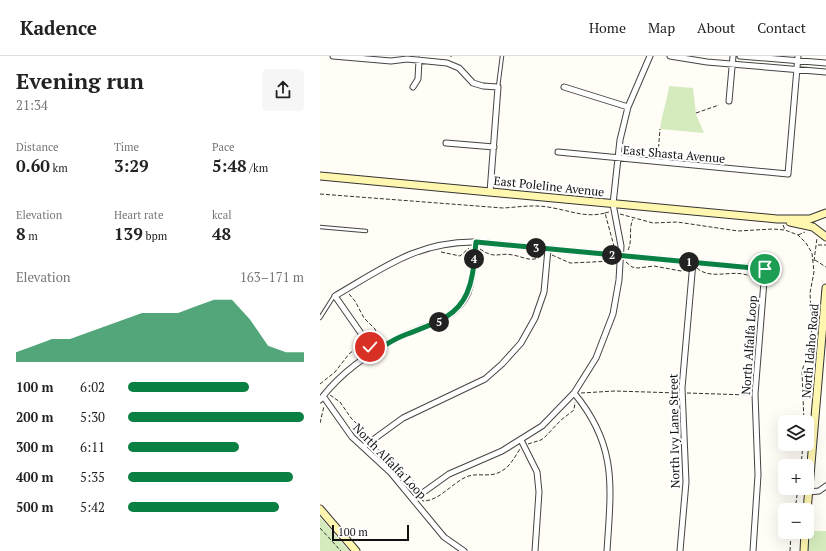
<!DOCTYPE html>
<meta charset="utf-8">
<style>
body{margin:0;font-family:"PT Serif",serif;background:#f6f6f6;color:#222;height:100vh;display:flex;flex-direction:column;font-size:15px;white-space:nowrap}
*{box-sizing:border-box;margin:0}
p{font-size:13px;color:#767676}
.icon{flex:none;width:22px;height:22px;fill:none;stroke:currentColor;stroke-width:2;stroke-linecap:round;stroke-linejoin:round}
.map{position:relative;flex:1;overflow:hidden}
.side{display:flex;flex-direction:column;background:#fff;width:320px}
.side>*{flex:none}
.controls{position:absolute;left:458px;top:359px;display:grid;gap:8px}
.controls a{display:grid;place-items:center;width:36px;height:36px;border-radius:6px;background:#fff;box-shadow:0 4px 16px #0002;font-size:20px}
.scale{position:absolute;left:12px;bottom:10px;width:77px;box-sizing:border-box;padding-left:4px;border:2px solid #111;border-top:0;font-size:11px;line-height:14px;white-space:nowrap;color:#111;-webkit-text-stroke:3px #fff;paint-order:stroke}
.pin{position:absolute;display:grid;place-items:center;width:34px;height:34px;color:#fff;margin:-17px;border:2px solid #fff;border-radius:50%;box-shadow:0 1px 4px #0007}
.km{position:absolute;width:20px;height:20px;margin:-10px;border-radius:50%;background:#222;color:#fff;font-size:11px;line-height:20px;text-align:center}
.round{display:grid;place-items:center;flex:none;width:42px;height:42px;border-radius:6px;background:#f6f6f6}
.head{display:flex;align-items:center;justify-content:space-between;height:68px;padding:0 16px}
h1{font-size:22px;font-weight:700;line-height:30px}
.stats{display:grid;grid-template-columns:repeat(3,1fr);gap:6px;height:68px;padding:4px 16px}
.stats div{display:grid;align-content:center}
.stats b{font-size:17px;font-weight:700}
.stats small{font-size:11px;font-weight:400}
.stats p{font-size:11px}
.chart{height:112px;padding:8px 16px}
.chart p{display:flex;justify-content:space-between}
.chart svg{width:100%;height:72px;margin-top:4px;fill:#0b8043;opacity:.7}
ul{padding:0 16px;list-style:none;font-size:13px}
li{display:grid;grid-template-columns:64px 48px 1fr;align-items:center;height:30px}
li i{height:10px;border-radius:5px;background:#0b8043}
header{display:flex;align-items:center;gap:24px;box-sizing:border-box;height:56px;padding:0 20px;background:#fff;border-bottom:1px solid #e0e0e0}
header strong{font-size:19px}
nav{display:flex;gap:22px;margin-inline-start:auto;font-size:14px}
main{display:flex;flex:1;min-height:0}
.map>svg:first-child{display:block}
</style>
<header>
<strong>Kadence</strong>
<nav><a>Home</a><a>Map</a><a>About</a><a>Contact</a></nav>
</header>
<main>
<section class="side">
<div class="head"><div><h1>Evening run</h1><p>21:34</p></div><a class="round"><svg class="icon" aria-label="share" viewBox="0 0 24 24"><path d="M12 15V3M7 8l5-5 5 5M5 13v7h14v-7"/></svg></a></div>
<div class="stats">
<div><p>Distance</p><b>0.60<small> km</small></b></div>
<div><p>Time</p><b>3:29</b></div>
<div><p>Pace</p><b>5:48<small> /km</small></b></div>
</div>
<div class="stats">
<div><p>Elevation</p><b>8<small> m</small></b></div>
<div><p>Heart rate</p><b>139<small> bpm</small></b></div>
<div><p>kcal</p><b>48</b></div>
</div>
<div class="chart"><p><span>Elevation</span>163–171 m</p>
<svg viewBox="0 0 160 44" preserveAspectRatio="none"><path d="M0 44V38L10 34L20 30L30 30L40 26L50 22L60 18L70 14L80 14L90 14L100 10L110 6L120 6L130 18L140 34L150 38L160 38V44z"/></svg>
</div>
<ul>
<li><b>100 m</b>6:02<i style="width:69%"></i></li>
<li><b>200 m</b>5:30<i style="width:100%"></i></li>
<li><b>300 m</b>6:11<i style="width:63%"></i></li>
<li><b>400 m</b>5:35<i style="width:94%"></i></li>
<li><b>500 m</b>5:42<i style="width:86%"></i></li>
</ul>
</section>
<div class="map">
<svg width="506" height="495" viewBox="0 0 506 495">
<rect width="100%" height="100%" fill="#fffdf5"/>
<path fill="#d5ebbd" d="M349 30 373 32 376 58 384 77 340 73C342 58 347 45 349 30Z
M0 461 29 495H0Z
M487 475H506V495H484Z"/>
<g fill="none" stroke-linecap="round" stroke-linejoin="round">
<g stroke="#444" stroke-width="4.5">
<path id="lane" d="M178 31 182 0
M0 171 46 175
M0 262 14 240"/>
</g>
<g stroke="#444" stroke-width="7">
<path id="street" d="M13 0 71 5 87 3 127 7 139 12 153 27 163 30 178 31 170 136
M350 0 387 6 506 16
M420 0 506 7
M93 31 98 23 99 4
M244 31 308 51
M409 45 413 0
M126 87 174 91
M238 96 468 118 478 0
M54 296 15 240C63 212 98 185 156 186L445 213 435 338 438 419 433 495
M254 337C298 390 291 431 287 495
M3 340 32 381 71 417 124 481 144 495
M0 344C21 316 48 298 78 282 103 269 135 266 148 237 154 221 154 203 156 186
M201 384 217 416 219 436 215 495
M43 391 83 362 165 323 182 308 201 287 215 262 224 236 228 193
M489 436 499 435 506 430
M94 443 129 418 182 395 222 370 254 337 276 302 293 258 299 224 301 190 293 148 300 84 308 51 330 0
M360 495 366 426 362 332 373 206"/>
</g>
<g stroke="#333" stroke-width="9">
<path id="secondary" d="M0 120 457 163H490L506 157
M470 166 493 171 506 181
M0 453 36 495
M487 455 506 232
M484 495 485 476"/>
</g>
<path stroke="#333" stroke-width="1" stroke-dasharray="4 2" stroke-linecap="butt" d="M131 0V1
M376 57 399 49
M338 98 340 73
M0 138 183 152C200 151 216 148 233 152 251 155 266 162 285 157L295 194
M285 157 289 156
M300 158 333 167 357 166 418 175 453 173 465 174 478 179 486 187 492 197 494 216 490 237 492 272 490 289 482 315 484 366
M463 169 465 174
M478 179 485 176
M498 189H506
M160 193C176 204 178 196 193 199 204 201 214 208 223 198
M308 194C313 184 308 173 313 163
M121 196 140 200 149 192
M232 199 250 207 294 205
M495 204 506 211
M494 205 497 182
M306 206 312 211 318 212 334 210 361 215 368 212
M377 212C393 227 421 208 436 225
M29 238 35 245 44 262 55 273 57 278 55 289
M0 328 15 316 29 298 34 294H46
M261 337 295 335 358 337
M367 337 428 339
M10 339 20 346 31 362 40 371 43 383
M0 367 4 350
M208 388 221 384 225 381 241 364 254 354 255 346
M52 392C70 397 69 400 80 413 83 417 89 420 93 423L95 436
M481 410 483 388
M101 443 103 445C119 445 131 428 146 421 157 416 169 422 180 416 190 411 194 402 200 393
M475 454 478 432
M0 472 21 495
M470 495 471 476"/>
<use href="#lane" stroke="#fff" stroke-width="2.5"/>
<use href="#street" stroke="#fff" stroke-width="5"/>
<use href="#secondary" stroke="#fff6b0" stroke-width="7"/>
</g>
<g fill="none" stroke-linecap="round" stroke-linejoin="round">
<g stroke="#fff" stroke-width="8">
<path id="route" d="M50 291 54 296C62 291 71 285 80 281 105 270 135 265 147 237 154 221 154 203 156 186L445 213"/>
</g>
<use href="#route" stroke="#0b8043" stroke-width="5"/>
</g>
<g text-anchor="middle" dominant-baseline="central" stroke-width="4" stroke-linejoin="round" paint-order="stroke">
<g font-size="12" fill="#111" stroke="#fff">
<text transform="translate(354 98) rotate(5)">East Shasta Avenue</text>
<text transform="translate(229 130) rotate(6)">East Poleline Avenue</text>
<text transform="translate(429 289) rotate(-86)">North Alfalfa Loop</text>
<text transform="translate(490 295) rotate(-85)">North Idaho Road</text>
<text transform="translate(354 375) rotate(-91)">North Ivy Lane Street</text>
<text transform="translate(70 405) rotate(46)">North Alfalfa Loop</text>
</g>
</g>
</svg>
<div class="controls">
<a><svg class="icon" aria-label="layers" viewBox="0 0 24 24"><path d="M12 4l9 5-9 5-9-5zM3 14l9 5 9-5"/></svg></a>
<a>+</a>
<a>−</a>
</div>
<div class="scale">100 m</div>
<div class="pin" style="left:445px;top:213px;background:#1e9e55"><svg class="icon" aria-label="arrive" viewBox="0 0 24 24"><path d="M6 21V4h12l-3 4 3 4H6"/></svg></div>
<div class="pin" style="left:50px;top:291px;background:#d93025"><svg class="icon" aria-label="check" viewBox="0 0 24 24"><path d="M5 12l5 5 9-10"/></svg></div>
<b class="km" style="left:369px;top:206px">1</b>
<b class="km" style="left:292px;top:199px">2</b>
<b class="km" style="left:216px;top:192px">3</b>
<b class="km" style="left:154px;top:203px">4</b>
<b class="km" style="left:119px;top:266px">5</b>
</div>
</main>
